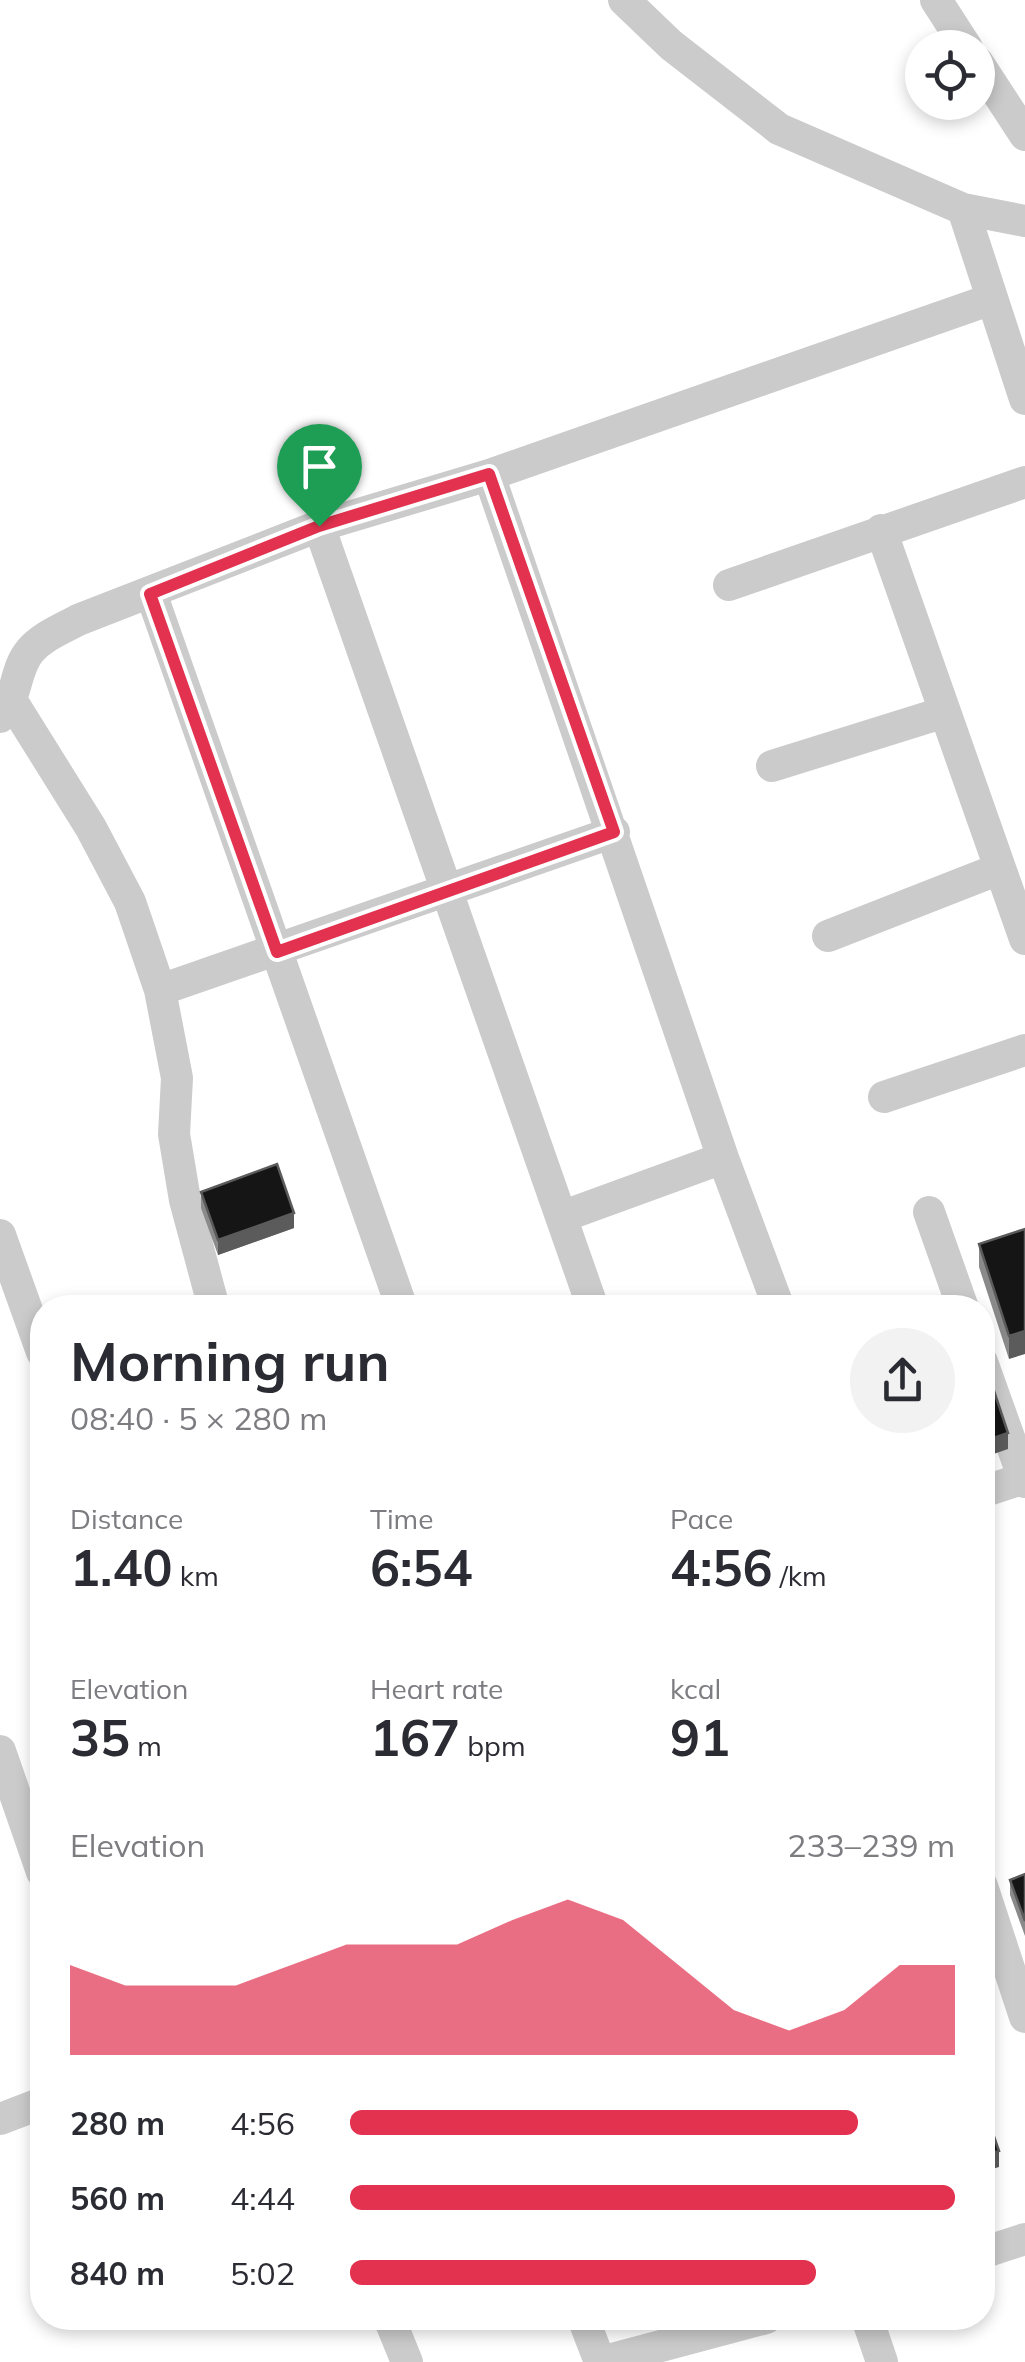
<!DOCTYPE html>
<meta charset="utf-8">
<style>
body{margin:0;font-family:Mulish,sans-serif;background:#f2f2f3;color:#2b2b33;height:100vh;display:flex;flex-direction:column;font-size:38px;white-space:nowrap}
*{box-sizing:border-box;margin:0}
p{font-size:32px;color:#7c7c81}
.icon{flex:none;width:55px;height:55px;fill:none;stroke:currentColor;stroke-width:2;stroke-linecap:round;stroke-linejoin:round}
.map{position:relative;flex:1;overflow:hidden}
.details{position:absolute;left:30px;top:1295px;width:965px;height:1035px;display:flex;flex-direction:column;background:#fff;border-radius:40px;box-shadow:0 5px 15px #0003}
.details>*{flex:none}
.tools{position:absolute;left:905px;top:30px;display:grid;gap:20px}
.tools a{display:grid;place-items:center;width:90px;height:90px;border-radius:50%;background:#fff;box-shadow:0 5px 15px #0003;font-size:50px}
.pin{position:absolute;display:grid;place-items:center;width:85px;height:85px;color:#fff;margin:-102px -42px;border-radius:50% 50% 50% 0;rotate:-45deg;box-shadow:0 0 10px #0007}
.pin .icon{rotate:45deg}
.round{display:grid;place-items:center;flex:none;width:105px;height:105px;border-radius:52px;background:#f2f2f3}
.headline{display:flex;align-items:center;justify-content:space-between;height:170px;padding:0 40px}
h1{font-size:55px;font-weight:700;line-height:75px}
.metrics{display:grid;grid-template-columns:repeat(3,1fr);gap:15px;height:170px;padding:10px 40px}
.metrics div{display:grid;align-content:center}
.metrics b{font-size:50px;font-weight:700}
.metrics small{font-size:28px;font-weight:400}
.metrics p{font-size:28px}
.chart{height:280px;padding:20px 40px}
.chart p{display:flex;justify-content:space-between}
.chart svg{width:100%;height:180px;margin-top:10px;fill:#e2324f;opacity:.7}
ul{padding:0 40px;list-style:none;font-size:32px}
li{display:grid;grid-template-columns:160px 120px 1fr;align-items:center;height:75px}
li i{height:25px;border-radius:12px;background:#e2324f}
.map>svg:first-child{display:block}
</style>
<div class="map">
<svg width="1025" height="2362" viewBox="0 0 1025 2362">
<rect width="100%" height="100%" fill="#fff"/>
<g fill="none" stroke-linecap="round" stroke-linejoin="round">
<path stroke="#cbcbcb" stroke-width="32" d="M624 0 671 45 779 129 963 209 1025 221
M936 0 967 48
M978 63 1025 135
M963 209 1025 399
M489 475 723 1158 779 1308
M319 526 593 1308
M881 530 1025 939
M729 585 1025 482
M151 593 402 1308
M13 703 91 828 130 902 160 990 177 1078 174 1134 185 1200 214 1308
M0 717C18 698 14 670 30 651 43 636 62 629 78 620L319 526 489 475 992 299
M772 766 945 712
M828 936 999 869
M160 990 614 832
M884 1097 1025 1050
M929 1212 963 1308
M561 1217 723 1158
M0 1235 42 1352
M982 1362 1025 1482
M982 1492 1025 1478
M0 1751 42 1872
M982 1886 1025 2017
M0 2119 42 2103
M982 2253 1025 2239
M389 2318 407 2362
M583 2318 600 2362
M867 2318 882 2362
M601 2362 766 2318"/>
</g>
<path fill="#8a8a8a" d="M201 1192 294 1228 218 1255 201 1208Z
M1025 1229 1009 1359 979 1267V1244Z
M1025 1874V1936L1010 1895V1880Z"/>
<path fill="#5b5b5b" d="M294 1213V1228L218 1255V1240Z
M1025 1331V1354L1009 1359V1336Z
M1008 1433V1449L982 1458V1442Z
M993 1609V1625L982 1628V1613Z
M999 2151V2167L982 2172V2156Z"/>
<path fill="#151515" stroke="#5b5b5b" stroke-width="2.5" d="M277 1164 294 1213 218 1240 201 1192Z
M1025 1229V1331L1009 1336 979 1244Z
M992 1385 1008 1433 982 1442V1388Z
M982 1577 993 1609 982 1613Z
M1025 1874V1921L1010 1880Z
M982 2102 999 2151 982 2156Z"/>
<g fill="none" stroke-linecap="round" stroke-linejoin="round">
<g stroke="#fff" stroke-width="20">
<path id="route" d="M489 474 614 832 277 952 150 594 319 526Z"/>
</g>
<use href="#route" stroke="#e2324f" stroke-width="12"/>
</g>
</svg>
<div class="tools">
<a><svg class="icon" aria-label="locate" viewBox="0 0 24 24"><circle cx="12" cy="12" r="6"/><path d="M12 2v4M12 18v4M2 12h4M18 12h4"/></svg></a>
</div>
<div class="pin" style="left:319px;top:526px;background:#1e9e55"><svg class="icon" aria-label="arrive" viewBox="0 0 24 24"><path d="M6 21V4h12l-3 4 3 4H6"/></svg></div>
<section class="details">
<div class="headline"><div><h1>Morning run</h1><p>08:40 · 5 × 280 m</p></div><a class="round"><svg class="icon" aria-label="share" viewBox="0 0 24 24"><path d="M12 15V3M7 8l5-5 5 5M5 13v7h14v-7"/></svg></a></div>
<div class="metrics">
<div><p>Distance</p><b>1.40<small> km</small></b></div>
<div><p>Time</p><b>6:54</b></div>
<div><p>Pace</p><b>4:56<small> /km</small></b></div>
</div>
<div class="metrics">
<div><p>Elevation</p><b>35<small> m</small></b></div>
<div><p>Heart rate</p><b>167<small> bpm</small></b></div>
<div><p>kcal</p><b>91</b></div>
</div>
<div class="chart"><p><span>Elevation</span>233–239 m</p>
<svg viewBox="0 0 160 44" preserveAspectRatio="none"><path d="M0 44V22L10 27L20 27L30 27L40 22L50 17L60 17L70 17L80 11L90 6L100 11L110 22L120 33L130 38L140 33L150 22L160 22V44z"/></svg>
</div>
<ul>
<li><b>280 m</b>4:56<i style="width:84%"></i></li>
<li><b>560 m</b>4:44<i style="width:100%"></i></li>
<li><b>840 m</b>5:02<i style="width:77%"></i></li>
</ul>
</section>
</div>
